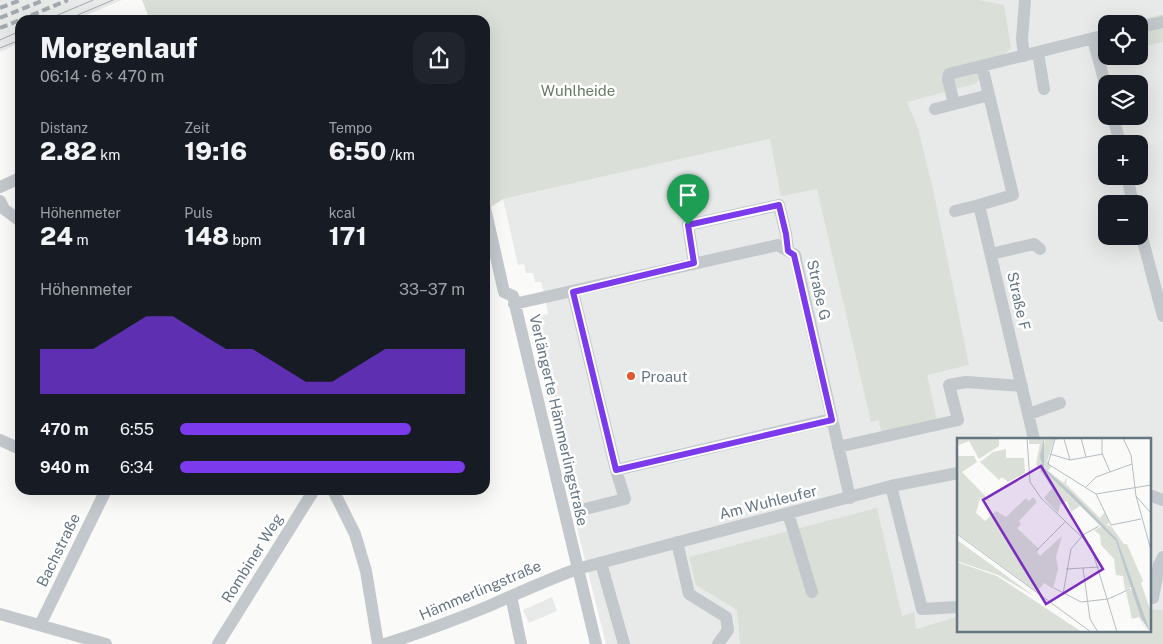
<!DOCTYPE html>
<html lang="de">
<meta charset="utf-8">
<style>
body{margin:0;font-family:"Public Sans",sans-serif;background:#20242c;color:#f1f3f6;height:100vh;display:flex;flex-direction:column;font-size:19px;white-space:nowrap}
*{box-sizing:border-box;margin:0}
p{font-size:16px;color:#9ea1a6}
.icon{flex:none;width:28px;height:28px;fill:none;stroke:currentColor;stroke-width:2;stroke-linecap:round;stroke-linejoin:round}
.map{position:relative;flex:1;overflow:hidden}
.drawer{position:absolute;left:15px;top:15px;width:475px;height:480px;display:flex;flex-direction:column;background:#171b24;border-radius:15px;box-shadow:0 5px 20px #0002}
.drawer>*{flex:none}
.tools{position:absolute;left:1098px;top:15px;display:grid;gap:10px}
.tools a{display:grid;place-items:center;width:50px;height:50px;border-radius:10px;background:#171b24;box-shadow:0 5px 20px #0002;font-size:25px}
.pin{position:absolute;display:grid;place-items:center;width:42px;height:42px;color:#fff;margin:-51px -21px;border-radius:50% 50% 50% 0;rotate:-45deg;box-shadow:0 0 5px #0007}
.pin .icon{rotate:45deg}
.round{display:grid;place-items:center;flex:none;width:52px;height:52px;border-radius:15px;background:#20242c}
.summary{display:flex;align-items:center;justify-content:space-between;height:85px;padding:0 25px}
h1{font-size:28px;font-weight:800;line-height:38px}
.stats{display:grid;grid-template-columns:repeat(3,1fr);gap:8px;height:85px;padding:5px 25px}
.stats div{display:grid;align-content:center}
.stats b{font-size:25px;font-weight:800}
.stats small{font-size:14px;font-weight:400}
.stats p{font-size:14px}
.chart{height:140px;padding:10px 25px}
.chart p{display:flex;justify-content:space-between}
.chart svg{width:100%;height:90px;margin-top:5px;fill:#7c3aed;opacity:.7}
ul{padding:0 25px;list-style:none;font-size:16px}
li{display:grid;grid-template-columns:80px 60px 1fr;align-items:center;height:38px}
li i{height:12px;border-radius:6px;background:#7c3aed}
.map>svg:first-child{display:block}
</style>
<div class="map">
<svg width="1163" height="644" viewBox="0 0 1163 644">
<rect width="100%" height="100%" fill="#fafaf8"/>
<path fill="#e8e9e9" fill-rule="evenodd" d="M0 0H122L75 20H20V43L0 52Z
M979 0H1163V14L1122 24H1106V56H1139V48L1163 42V610L1149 609V439H958V616L876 641 877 644H606L577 528 586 515 583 501 571 494 530 318 548 314 545 297 541 282H535L533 273H526L524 264 518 265 503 199 770 139ZM1106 84H1139V116H1106ZM1106 144H1139V176H1106ZM1106 204H1139V236H1106Z
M552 597 557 611 529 623 523 610Z"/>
<path fill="#dadfd7" d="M142 0H979L1004 5 1011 48 975 84 907 102 918 128 934 194 969 365 927 375 938 425 882 436 879 420 871 422 817 189 781 196 770 139 503 199 485 211V20H150Z
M1163 14V42L1139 48V24H1122Z
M877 508 902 616 914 612 916 629 958 616V630H1149V609L1163 610V644H740L737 610 696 585 689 557Z"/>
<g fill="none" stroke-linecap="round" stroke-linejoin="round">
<path stroke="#c3c8cc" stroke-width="12" d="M1139 27 1163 22
M1093 39 1106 87
M1038 53 1044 89
M1024 56 1022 39 1025 0
M982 66 1013 195 979 205 1034 439
M954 104 948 79 949 74 1106 35
M935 109 989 95
M1113 116 1120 144
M1127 176 1133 204
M0 187 20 178
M0 201 4 209 20 221
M485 208 504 292 513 296 596 644
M955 211 979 205
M1139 226 1163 316
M991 254 1034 244 1040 249
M694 263 688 225 779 205 786 234 788 251
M573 292 616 470 832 419
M514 304 778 245 795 255 850 498
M1029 414 1060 403
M0 440 20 449
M838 447 958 420 949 385 966 382 1022 386
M891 486 922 609 958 607
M333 490 355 534 366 571 378 644
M1149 495 1163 500
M585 509 625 499 616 470
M788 513 812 592
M677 542 689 594 726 617 728 630 718 644
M601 563 624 644
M511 596 521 644
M1149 598H1153L1159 565 1163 557
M0 614 106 644
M40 625 106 490
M218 644 314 490
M385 644C420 633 455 620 489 606 518 593 547 580 577 569L891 486 958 473"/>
<path stroke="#a2aab0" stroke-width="1" d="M46 20 93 0
M66 20 113 0
M0 40 20 31
M0 48 20 40"/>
<path stroke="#a2aab0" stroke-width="4" stroke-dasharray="8 4" stroke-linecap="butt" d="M0 8 21 0
M0 18 44 0
M20 20 68 0
M0 28 20 20"/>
</g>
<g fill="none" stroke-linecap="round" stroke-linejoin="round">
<g stroke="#fff" stroke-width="10">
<path id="route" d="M779 205 786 234 788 251 794 255 832 420 616 470 573 292 694 263 688 225Z"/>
</g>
<use href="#route" stroke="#7c3aed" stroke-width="6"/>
</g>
<circle fill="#e4572e" stroke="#fff" stroke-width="2" cx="631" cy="376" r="5"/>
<g text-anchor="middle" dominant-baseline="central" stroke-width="5" stroke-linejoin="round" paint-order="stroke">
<g font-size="15" fill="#687a64" stroke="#fff">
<text x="578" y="90">Wuhlheide</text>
</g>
<g font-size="15" fill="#657683" stroke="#fff">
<text transform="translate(819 290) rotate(77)">Straße G</text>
<text transform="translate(1019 301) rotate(77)">Straße F</text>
<text transform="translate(559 420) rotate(77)">Verlängerte Hämmerlingstraße</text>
<text transform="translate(768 502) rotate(-14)">Am Wuhleufer</text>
<text transform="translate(58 550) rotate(-64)">Bachstraße</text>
<text transform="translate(252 558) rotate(-58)">Rombiner Weg</text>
<text transform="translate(480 590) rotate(-23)">Hämmerlingstraße</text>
</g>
<g font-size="15" fill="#657683" stroke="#fff" text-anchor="start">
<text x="641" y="376">Proaut</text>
</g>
</g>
<g transform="translate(957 438)">
<rect width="194" height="194" fill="#fafaf8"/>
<path d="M0 0H42V8L22 21 12 3 2 7ZM72 0H87L84 28 123 68 114 74 110 63 103 67 101 75 87 60 95 50 79 26 83 6H72ZM88 0H98L90 23 94 29 91 33 107 45 110 39 109 46 143 80 148 74 152 85 149 87 154 88 167 106H170L186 143 184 145 194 174V194L186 181 160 101 87 30 85 19ZM49 11V20H67L68 35 51 44 45 39 42 42 23 24 36 14ZM0 18H17L20 24 5 34 33 63 23 60 19 75 28 83 39 73 49 79 69 60 72 63 76 59 80 64 62 83 64 86 60 90 82 111 80 114 83 118 105 98 99 119 101 131 96 151 87 145 80 154 0 95ZM146 88 159 103 166 120 174 149 168 152 166 138 159 137 157 121 144 107 143 97 137 92ZM0 102 43 133 77 158 41 137 0 123ZM0 124 40 138 125 194H0ZM175 151 184 180 190 194 182 179 175 181 169 154Z" fill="#dadfd7"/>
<path d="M87 0V30L116 56 160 101 193 194 184 180 159 103 86 31 83 18Z" fill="#bbc7cb"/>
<path fill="none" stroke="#b5bdc2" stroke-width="1" d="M70 0 73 44 84 60 134 108 160 194M109 0 98 1 91 26 139 56 154 87 184 81M124 0 129 19M145 0V15L153 34M166 0 174 17 179 58 194 75M107 1 113 22M93 16 113 22 146 16M129 49 139 39 175 26M139 56 194 47M179 58 194 112M0 96 134 194M80 112 108 84M126 130 133 181 141 194M109 131 142 129M97 150 124 164 151 161 173 151M106 156 114 111 126 97 142 88"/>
<path fill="#7b2cbf" fill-opacity="0.15" stroke="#7b2cbf" stroke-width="2.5" d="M84 28 146 131 89 166 26 62Z"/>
<rect width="194" height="194" fill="none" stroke="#657683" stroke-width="2.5"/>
</g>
</svg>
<div class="tools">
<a><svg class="icon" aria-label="locate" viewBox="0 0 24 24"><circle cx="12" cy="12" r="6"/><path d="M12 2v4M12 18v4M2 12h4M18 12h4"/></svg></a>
<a><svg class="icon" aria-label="layers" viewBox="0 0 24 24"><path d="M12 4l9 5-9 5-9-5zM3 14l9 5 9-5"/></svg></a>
<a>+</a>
<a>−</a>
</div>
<div class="pin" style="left:688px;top:225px;background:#1e9e55"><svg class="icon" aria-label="arrive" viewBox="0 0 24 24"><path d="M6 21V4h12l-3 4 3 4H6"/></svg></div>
<section class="drawer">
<div class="summary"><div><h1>Morgenlauf</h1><p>06:14 · 6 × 470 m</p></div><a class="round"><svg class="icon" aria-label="share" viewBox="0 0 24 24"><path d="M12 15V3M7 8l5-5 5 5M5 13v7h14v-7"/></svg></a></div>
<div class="stats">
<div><p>Distanz</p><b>2.82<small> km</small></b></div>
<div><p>Zeit</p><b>19:16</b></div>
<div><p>Tempo</p><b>6:50<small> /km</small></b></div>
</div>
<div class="stats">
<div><p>Höhenmeter</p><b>24<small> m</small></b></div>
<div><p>Puls</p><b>148<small> bpm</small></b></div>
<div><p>kcal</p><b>171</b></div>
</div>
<div class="chart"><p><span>Höhenmeter</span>33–37 m</p>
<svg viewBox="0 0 160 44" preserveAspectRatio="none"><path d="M0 44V22L10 22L20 22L30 14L40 6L50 6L60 14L70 22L80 22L90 30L100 38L110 38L120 30L130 22L140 22L150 22L160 22V44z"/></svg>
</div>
<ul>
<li><b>470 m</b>6:55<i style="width:81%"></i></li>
<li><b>940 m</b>6:34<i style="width:100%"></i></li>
</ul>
</section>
</div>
